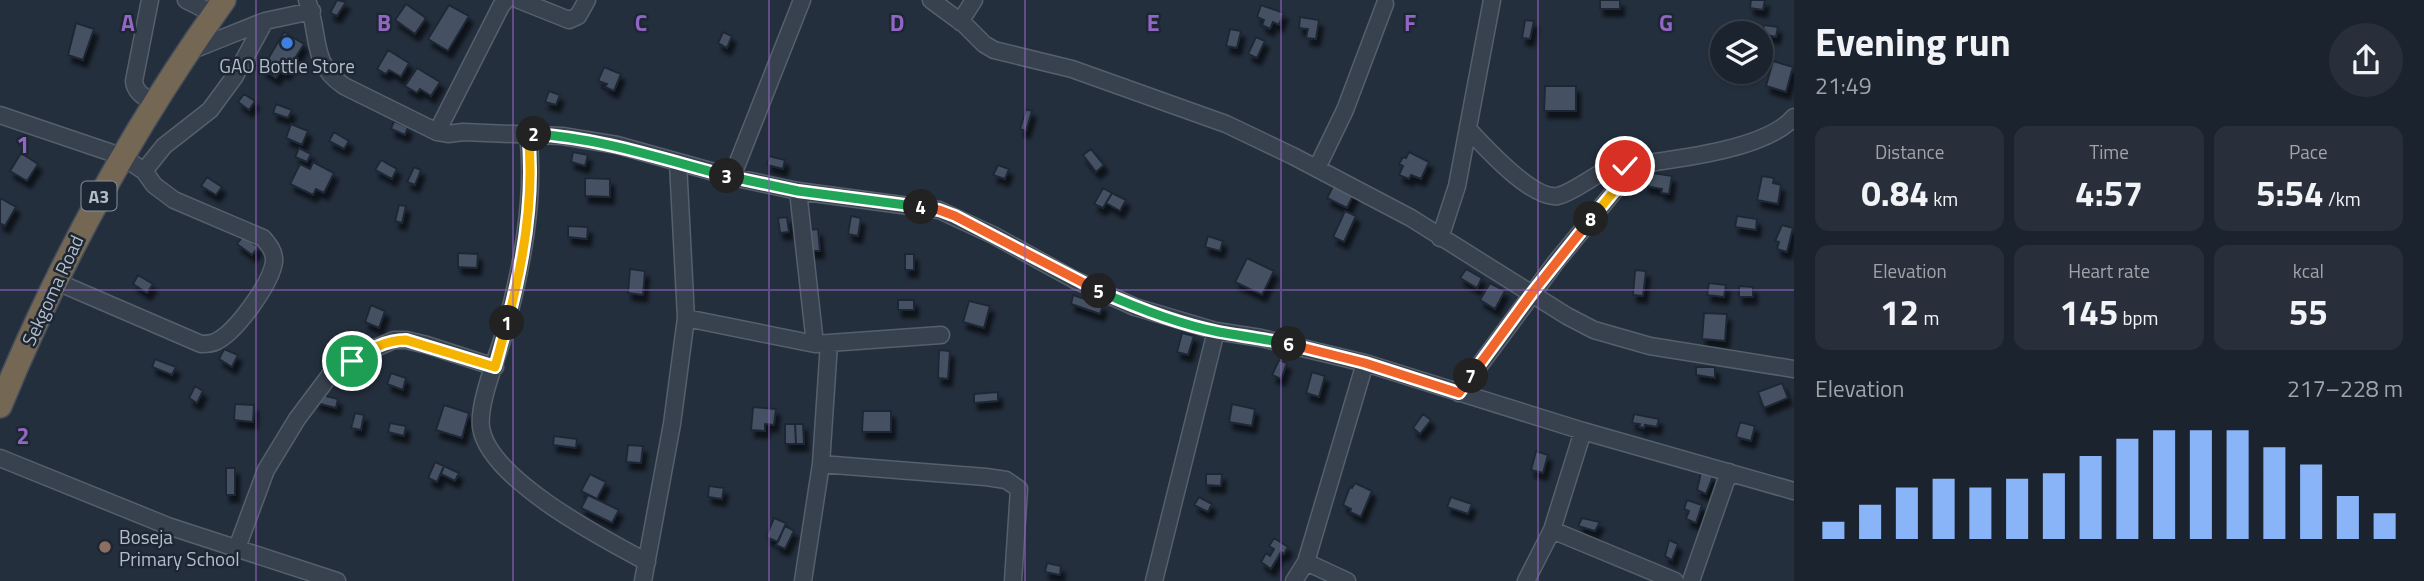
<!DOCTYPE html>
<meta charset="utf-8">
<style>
body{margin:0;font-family:"Titillium Web",sans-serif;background:#282f3a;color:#f1f3f6;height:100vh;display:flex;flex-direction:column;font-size:26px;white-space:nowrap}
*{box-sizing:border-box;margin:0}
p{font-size:23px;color:#a0a4aa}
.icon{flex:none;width:38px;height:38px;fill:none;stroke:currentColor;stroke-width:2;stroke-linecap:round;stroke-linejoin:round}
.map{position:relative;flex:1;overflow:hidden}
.sheet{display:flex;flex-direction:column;background:#1b232e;width:630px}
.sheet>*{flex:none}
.controls{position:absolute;left:1710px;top:21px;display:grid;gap:14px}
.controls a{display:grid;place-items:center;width:63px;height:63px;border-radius:50%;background:#1b232e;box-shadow:0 2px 5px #0004,0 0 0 2px #39404a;font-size:35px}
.pin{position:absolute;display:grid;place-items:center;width:60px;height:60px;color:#fff;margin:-30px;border:4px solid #fff;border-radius:50%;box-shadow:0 2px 7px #0007}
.km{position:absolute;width:35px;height:35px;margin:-18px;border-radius:50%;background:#222;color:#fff;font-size:19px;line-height:35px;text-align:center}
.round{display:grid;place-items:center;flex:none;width:74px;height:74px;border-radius:37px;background:#282f3a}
.head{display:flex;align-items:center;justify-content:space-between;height:119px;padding:0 21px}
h1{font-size:38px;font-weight:700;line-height:52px}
.stats{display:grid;grid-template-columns:repeat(3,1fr);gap:10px;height:119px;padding:7px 21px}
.stats div{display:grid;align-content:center;border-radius:14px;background:#282f3a;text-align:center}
.stats b{font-size:35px;font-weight:700}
.stats small{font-size:19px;font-weight:400}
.stats p{font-size:19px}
.chart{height:196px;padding:14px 21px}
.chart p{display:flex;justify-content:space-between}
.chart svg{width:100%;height:126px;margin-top:7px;stroke:#8ab4f8;stroke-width:6}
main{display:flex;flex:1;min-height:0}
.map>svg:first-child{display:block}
</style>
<main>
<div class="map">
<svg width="1794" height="581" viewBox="0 0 1794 581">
<defs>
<filter id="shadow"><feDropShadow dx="4" dy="7" stdDeviation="2" flood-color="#0009"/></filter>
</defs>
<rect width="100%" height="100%" fill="#242f3e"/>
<path fill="#455162" stroke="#1f2835" stroke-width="2" filter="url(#shadow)" d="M337 0 346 2 337 16 330 13Z
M1600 0H1620V9H1600Z
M1751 0H1765L1763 10 1750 8Z
M406 4 426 18 415 34 395 20Z
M449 5 469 16 448 51 428 39Z
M1261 5 1284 13 1279 25 1273 22 1270 29 1262 25 1264 20 1257 17Z
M1300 17 1319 20 1316 39 1306 38 1308 29 1299 28Z
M1525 20 1534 21 1530 39 1522 38Z
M76 23 94 29 83 60 68 55Z
M1764 25 1778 27 1776 37 1762 34Z
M1230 29 1241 31 1237 48 1226 46Z
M284 32 304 44 286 73 281 70 276 78 262 69Z
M723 32 732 36 727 48 718 43Z
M1256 37 1265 41 1257 58 1248 54Z
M388 50 409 63 401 77 389 70 386 74 377 69Z
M1773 61 1793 67 1786 92 1766 86Z
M604 67 621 74 614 91 605 87 607 84 598 81Z
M417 68 440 82 431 96 420 89 417 93 405 86Z
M1545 86H1576V111H1544Z
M549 91 560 95 556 105 545 102Z
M244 94 255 101 249 110 238 102Z
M276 104 292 110 288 118 273 113Z
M1026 109 1032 111 1026 131 1020 129Z
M394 121 408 127 405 135 391 129Z
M291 124 308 131 302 145 286 138Z
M334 132 349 141 344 149 329 141Z
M299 148 311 154 307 162 295 157Z
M1091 149 1104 165 1096 172 1083 155Z
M573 152 588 155 585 166 571 162Z
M1409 152 1429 162 1421 179 1411 175 1409 179 1399 175 1403 166 1399 164 1403 157 1406 158Z
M21 153 38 164 27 181 10 171Z
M769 156 785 160 783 169 767 165Z
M381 160 397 169 392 179 375 170Z
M313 162 334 173 324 193 316 189 313 195 290 184 300 164 310 169Z
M998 165 1009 169 1005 179 993 175Z
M414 167 421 170 415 185 407 182Z
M1647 172 1672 176 1669 194 1661 193 1662 189 1645 186Z
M1762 176 1774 178 1773 183 1781 185 1778 204 1757 200Z
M207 177 222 187 216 195 201 186Z
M585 178 610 179V197L585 196Z
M1335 182 1355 192 1347 208 1327 198Z
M1103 188 1112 193 1103 208 1094 204Z
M1112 193 1126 200 1120 211 1106 203Z
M0 198 16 207 5 226 0 223Z
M399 205 406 206 402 223 395 221Z
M1345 211 1356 216 1344 242 1333 237Z
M851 216 861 218 858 236 848 234Z
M1737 216 1757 219 1756 230 1735 227Z
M787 217 789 232 780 233 778 218Z
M1782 225 1793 228 1787 252 1777 249 1779 242 1775 241Z
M568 226 588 227 587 239 568 237Z
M818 229 820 251H810L809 230Z
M243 236 258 247 252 255 237 244Z
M1208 236 1223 241 1220 251 1205 247Z
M458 253 478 254 477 268 458 267Z
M905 254H914V270H905Z
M1247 258 1274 271 1262 295 1235 282Z
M630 269 645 271 643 295 628 293Z
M1466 269 1482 278 1477 288 1460 278Z
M1635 270 1646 271 1643 296 1633 295Z
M138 275 153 284 147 293 133 284Z
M1490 283 1505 291 1495 309 1480 300Z
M1709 283 1726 285 1724 297 1707 295Z
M1739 286 1753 287V297H1739Z
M1073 295 1103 305 1100 314 1071 304Z
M898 300H914V310H898Z
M969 301 990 306 984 328 963 322Z
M371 305 385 311 379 328 365 322Z
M1704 313 1727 314 1725 341 1702 339Z
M1182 333 1194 336 1188 355 1177 352Z
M224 349 238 355 232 367 219 359Z
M939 350 950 351 948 379 938 378Z
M155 359 176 367 172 375 152 367Z
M1279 360 1287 363 1281 379 1272 375Z
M1696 367H1715V378L1696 375Z
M1312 372 1325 376 1319 397 1306 393Z
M391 373 406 378 403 390 387 384Z
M1782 383 1788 398 1764 408 1758 392Z
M195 386 203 391 197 403 189 398Z
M998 392V401L974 403V394Z
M318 394 338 399 336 408 316 403Z
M235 404 254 405 253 422 234 420Z
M1232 404 1255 409 1252 426 1229 422Z
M444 405 469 413 462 438 436 430Z
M753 407 776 409 774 425 765 424V431L751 430Z
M863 411H891V432H862Z
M355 413 364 415 361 430 351 428Z
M1423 414 1431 420 1420 434 1413 428Z
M1634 414 1659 419 1657 427 1645 425 1644 428 1639 427 1640 424 1632 423Z
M1740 422 1755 426 1751 441 1736 437Z
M390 423 406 426 404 436 388 432Z
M785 424H795L796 444H785Z
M795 424H803L804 444H796Z
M554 436 577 439 576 448 553 445Z
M628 445 643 446 641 463 626 462Z
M1536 451 1548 455 1543 473 1531 470Z
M435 462 444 466 437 482 428 478Z
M444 466 459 473 455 481 441 474Z
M226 468H235V495H226Z
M1701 472 1713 476 1706 494 1697 490Z
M590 474 606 482 597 499 581 491Z
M1206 474H1222L1221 486 1206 485Z
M1355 483 1372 491 1361 517 1350 512 1351 509 1343 505 1350 487 1352 488Z
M709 486 724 488 722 499 708 497Z
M588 495 619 510 612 523 581 508Z
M1199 497 1212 504 1208 512 1194 505Z
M1451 497 1472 504 1468 514 1447 507Z
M1687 500 1702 505 1696 523 1686 519 1689 511 1684 509Z
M774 518 786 523 778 542 766 537Z
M1582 518 1600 522 1595 531 1578 526Z
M785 526 794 531 785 549 776 545Z
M1274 538 1288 547 1284 554 1281 552 1271 569 1261 562 1266 553 1270 556 1274 549 1269 546Z
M1669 540 1678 544 1672 560 1665 556Z
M1047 563 1061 566 1060 575 1045 572Z"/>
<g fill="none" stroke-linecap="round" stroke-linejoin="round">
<g stroke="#565f6c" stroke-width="19">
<path id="minor" d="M150 0 134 81C135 93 146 98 155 104
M186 0 214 14
M307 0C321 36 309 62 344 86L437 132 448 134 463 132 562 136 617 145 732 177 798 191 939 210 993 235 1075 280 1135 307 1216 331 1261 338 1365 363 1583 431 1794 491
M519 0 569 20 578 16 587 0
M931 0 965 25 984 44 994 50 1072 69 1226 124 1293 156 1411 218 1567 316 1594 330 1650 346 1794 369
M960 22 974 0
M190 51 265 21 312 11
M0 115 121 156 144 171 154 185 174 200 263 238C269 245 275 252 274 262 271 283 237 331 217 341 212 344 207 344 201 344L55 281
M1468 129C1485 147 1532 200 1558 196 1575 192 1593 175 1611 168 1657 161 1763 153 1794 117
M437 132 501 6 506 0
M528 133C536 199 521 271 504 334 497 358 478 403 481 427 488 479 604 539 647 562
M1317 168 1345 110 1385 4
M144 171 164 146 210 110 235 76 265 21
M732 177 802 0
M798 191 815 344
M1440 238 1457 186 1492 0
M686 318 815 344 941 335
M829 343 821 464 986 477 1006 480 1019 489 1013 581
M1459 393 1556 262 1635 166
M0 458 168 526 337 581
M1552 530 1675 581
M237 548 266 470 297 419 330 375 366 352 394 340H406L427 345 495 367
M1306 562 1347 581
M643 581 672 424 686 318 678 163
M803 581 821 464
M1154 581 1216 331
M1294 581 1306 562 1365 363
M1526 581 1552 530 1583 431
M1691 581 1729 472"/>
</g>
<g stroke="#434c59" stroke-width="26">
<path id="highway" d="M0 406C59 262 133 127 224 0"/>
</g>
<use href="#minor" stroke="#38414e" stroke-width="16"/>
<use href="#highway" stroke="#746855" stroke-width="23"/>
</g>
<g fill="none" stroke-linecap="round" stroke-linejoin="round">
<g stroke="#fff" stroke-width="14">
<path id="split-1" d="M352 361C369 350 385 340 406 340L495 367 507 323"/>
</g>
<g stroke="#fff" stroke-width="14">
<path id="split-2" d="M507 323C523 264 535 195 528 133L534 134"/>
</g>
<g stroke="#fff" stroke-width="14">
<path id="split-3" d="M534 134C600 138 662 159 727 176"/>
</g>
<g stroke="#fff" stroke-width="14">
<path id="split-4" d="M727 176 798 191 921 207"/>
</g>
<g stroke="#fff" stroke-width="14">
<path id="split-5" d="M921 207 939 210 955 216 1099 291"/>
</g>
<g stroke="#fff" stroke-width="14">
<path id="split-6" d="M1099 291C1137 308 1178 324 1219 332 1242 336 1265 339 1289 344"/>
</g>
<g stroke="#fff" stroke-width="14">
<path id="split-7" d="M1289 344 1365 363 1459 393 1471 376"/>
</g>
<g stroke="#fff" stroke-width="14">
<path id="split-8" d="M1471 376 1532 293 1591 219"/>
</g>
<g stroke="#fff" stroke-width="14">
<path id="split-9" d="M1591 219 1635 166H1625"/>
</g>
<use href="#split-1" stroke="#f5b400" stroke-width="9"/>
<use href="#split-2" stroke="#f5b400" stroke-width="9"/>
<use href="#split-3" stroke="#22a559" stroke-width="9"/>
<use href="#split-4" stroke="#22a559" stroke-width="9"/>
<use href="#split-5" stroke="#f0652b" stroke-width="9"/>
<use href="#split-6" stroke="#22a559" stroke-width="9"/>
<use href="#split-7" stroke="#f0652b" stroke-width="9"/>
<use href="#split-8" stroke="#f0652b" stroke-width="9"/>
<use href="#split-9" stroke="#f5b400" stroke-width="9"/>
</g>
<path fill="none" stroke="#9266c3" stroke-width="2" stroke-opacity="0.55" d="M256 0V581M513 0V581M769 0V581M1025 0V581M1281 0V581M1538 0V581M0 290H1794"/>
<circle fill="#3f7fe0" stroke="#1d2633" stroke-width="2.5" cx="287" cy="43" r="7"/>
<circle fill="#8d6e63" stroke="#1d2633" stroke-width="2.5" cx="105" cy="547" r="7"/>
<g text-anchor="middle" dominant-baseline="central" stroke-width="5" stroke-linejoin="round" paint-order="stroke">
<rect fill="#1d2633" stroke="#878f9c" stroke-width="2" x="81.5" y="181.5" width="35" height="29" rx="5"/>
<g font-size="18" font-weight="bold" fill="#b4bcc9">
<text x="99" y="196">A3</text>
</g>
<g font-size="19" fill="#b4bcc9" stroke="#1d2633">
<text x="287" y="65">GAO Bottle Store</text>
<text x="119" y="536" text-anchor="start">Boseja<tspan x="119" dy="22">Primary School</tspan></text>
</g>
<g font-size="19" fill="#b4bcc9" stroke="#1d2633">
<text transform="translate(52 290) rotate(-65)">Sekgoma Road</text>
</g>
</g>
<g font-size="23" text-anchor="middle" font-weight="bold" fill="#9266c3" stroke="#1d2633" stroke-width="5" stroke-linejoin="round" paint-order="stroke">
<text x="128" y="31">A</text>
<text x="384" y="31">B</text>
<text x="641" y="31">C</text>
<text x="897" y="31">D</text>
<text x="1153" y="31">E</text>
<text x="1410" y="31">F</text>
<text x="1666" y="31">G</text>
<text x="23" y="153">1</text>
<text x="23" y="444">2</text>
</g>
</svg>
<div class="controls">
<a><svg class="icon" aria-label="layers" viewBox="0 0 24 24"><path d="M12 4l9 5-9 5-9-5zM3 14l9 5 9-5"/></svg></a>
</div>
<div class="pin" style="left:352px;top:361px;background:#1e9e55"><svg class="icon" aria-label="arrive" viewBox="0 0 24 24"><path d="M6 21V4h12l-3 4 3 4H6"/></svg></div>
<div class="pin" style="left:1625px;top:166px;background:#d93025"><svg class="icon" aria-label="check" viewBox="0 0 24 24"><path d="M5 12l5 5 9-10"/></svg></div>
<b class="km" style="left:507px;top:323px">1</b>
<b class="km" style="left:534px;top:134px">2</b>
<b class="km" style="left:727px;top:176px">3</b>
<b class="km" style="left:921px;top:207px">4</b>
<b class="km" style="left:1099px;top:291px">5</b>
<b class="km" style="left:1289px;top:344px">6</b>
<b class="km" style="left:1471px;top:376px">7</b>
<b class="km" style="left:1591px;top:219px">8</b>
</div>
<section class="sheet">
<div class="head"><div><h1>Evening run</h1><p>21:49</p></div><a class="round"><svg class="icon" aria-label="share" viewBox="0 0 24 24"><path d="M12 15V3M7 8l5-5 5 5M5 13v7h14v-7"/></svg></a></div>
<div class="stats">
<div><p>Distance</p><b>0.84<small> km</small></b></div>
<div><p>Time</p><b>4:57</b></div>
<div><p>Pace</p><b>5:54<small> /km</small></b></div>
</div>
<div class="stats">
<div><p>Elevation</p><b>12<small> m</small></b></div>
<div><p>Heart rate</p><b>145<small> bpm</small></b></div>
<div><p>kcal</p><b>55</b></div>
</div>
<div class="chart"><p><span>Elevation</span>217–228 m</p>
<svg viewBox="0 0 160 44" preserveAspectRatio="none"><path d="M5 44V38M15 44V32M25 44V26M35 44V23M45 44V26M55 44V23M65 44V21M75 44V15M85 44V9M95 44V6M105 44V6M115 44V6M125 44V12M135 44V18M145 44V29M155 44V35"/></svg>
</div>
</section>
</main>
